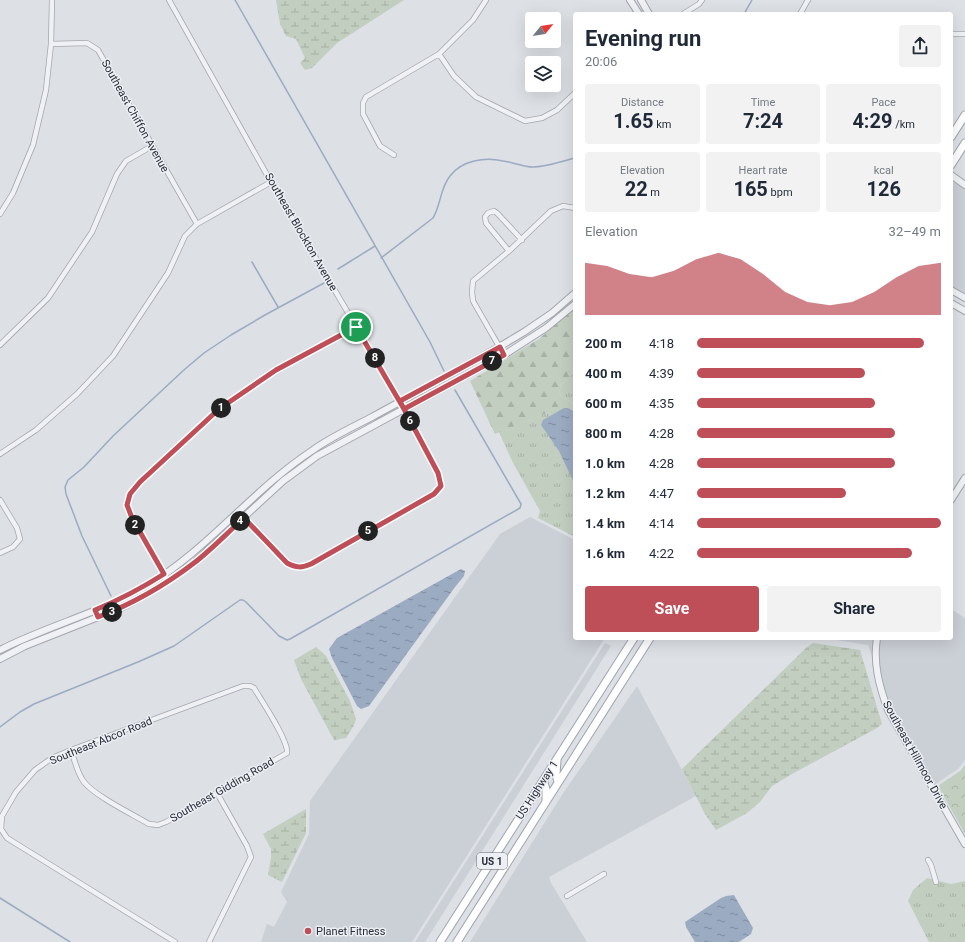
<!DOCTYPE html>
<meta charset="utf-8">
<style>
body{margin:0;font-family:Roboto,sans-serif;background:#f2f2f3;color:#1f2937;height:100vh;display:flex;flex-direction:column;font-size:15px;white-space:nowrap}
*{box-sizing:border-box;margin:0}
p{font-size:13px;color:#747a83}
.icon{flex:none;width:22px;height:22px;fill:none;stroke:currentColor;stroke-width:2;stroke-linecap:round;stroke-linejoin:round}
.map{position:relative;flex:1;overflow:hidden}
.sheet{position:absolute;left:573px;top:12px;width:380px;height:628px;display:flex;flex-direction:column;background:#fff;border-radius:4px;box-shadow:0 4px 16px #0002}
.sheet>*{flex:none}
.needle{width:26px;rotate:60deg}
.buttons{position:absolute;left:525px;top:12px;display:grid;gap:8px}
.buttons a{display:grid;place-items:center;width:36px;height:36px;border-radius:4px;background:#fff;box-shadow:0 4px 16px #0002;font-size:20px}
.pin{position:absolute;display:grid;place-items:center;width:34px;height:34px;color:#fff;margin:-17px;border:2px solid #fff;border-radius:50%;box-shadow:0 1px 4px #0007}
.km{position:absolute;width:20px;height:20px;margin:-10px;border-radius:50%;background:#222;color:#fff;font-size:11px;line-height:20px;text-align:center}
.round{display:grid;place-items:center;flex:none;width:42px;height:42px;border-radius:4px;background:#f2f2f3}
.head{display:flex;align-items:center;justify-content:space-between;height:68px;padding:0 12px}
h1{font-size:22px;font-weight:700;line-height:30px}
.figures{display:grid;grid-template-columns:repeat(3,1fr);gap:6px;height:68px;padding:4px 12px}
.figures div{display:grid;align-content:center;border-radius:4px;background:#f2f2f3;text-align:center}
.figures b{font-size:20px;font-weight:700}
.figures small{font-size:11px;font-weight:400}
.figures p{font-size:11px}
.chart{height:112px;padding:8px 12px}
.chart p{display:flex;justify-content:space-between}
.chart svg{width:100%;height:72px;margin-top:4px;fill:#be4e57;opacity:.7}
.primary-button{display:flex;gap:8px;margin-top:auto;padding:8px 12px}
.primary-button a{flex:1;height:46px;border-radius:4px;background:#be4e57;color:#fff;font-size:16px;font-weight:700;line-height:46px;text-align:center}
.primary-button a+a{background:#f2f2f3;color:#1f2937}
ul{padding:0 12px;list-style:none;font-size:13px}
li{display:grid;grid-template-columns:64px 48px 1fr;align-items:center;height:30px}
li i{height:10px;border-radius:5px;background:#be4e57}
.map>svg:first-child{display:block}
</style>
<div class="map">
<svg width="965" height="942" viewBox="0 0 965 942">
<defs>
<pattern id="grass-tufts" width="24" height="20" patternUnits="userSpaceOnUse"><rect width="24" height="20" fill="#c2cebf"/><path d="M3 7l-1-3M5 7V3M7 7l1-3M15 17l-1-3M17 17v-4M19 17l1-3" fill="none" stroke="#a7b1a5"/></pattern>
<pattern id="forest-firs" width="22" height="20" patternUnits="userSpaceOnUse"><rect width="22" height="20" fill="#c2cebf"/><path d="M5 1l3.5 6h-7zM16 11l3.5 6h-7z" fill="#a7b1a5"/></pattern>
<pattern id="wetland-marsh" width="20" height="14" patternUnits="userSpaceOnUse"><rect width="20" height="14" fill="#c2cebf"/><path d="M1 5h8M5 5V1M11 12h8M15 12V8" fill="none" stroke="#a7b1a5"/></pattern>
<pattern id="park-crowns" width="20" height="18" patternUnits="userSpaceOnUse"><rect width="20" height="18" fill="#c2cebf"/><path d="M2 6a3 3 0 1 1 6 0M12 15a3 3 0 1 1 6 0" fill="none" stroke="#a7b1a5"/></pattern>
<pattern id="water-ripples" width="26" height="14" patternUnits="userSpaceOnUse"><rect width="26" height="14" fill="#9babc2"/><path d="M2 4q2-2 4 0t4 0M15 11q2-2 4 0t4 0" fill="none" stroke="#7e8c9f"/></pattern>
</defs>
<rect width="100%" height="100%" fill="#dde0e5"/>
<path fill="#cbcfd6" d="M955 181 965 188V295L951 287V187Z
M530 517 575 540V638H605L412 942H261L267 924 274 927 287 902 281 892 309 834 310 801 500 534Z
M951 609 965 618V760L958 769 937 783 935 786 891 708 881 681 880 669 879 644 880 638H951Z
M823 638H874L873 659 868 645Z
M605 643 611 646 425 942H415Z
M637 686 696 796 549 877 551 883 587 942H470L562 795Z"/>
<path fill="url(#grass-tufts)" d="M575 371V406C571 400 563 400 559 393L561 385Z
M547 413 568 418 575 426V537L538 518 540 511 512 461 499 432Z
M927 878 951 884 965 881V942H929L908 901 913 890Z"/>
<path fill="url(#forest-firs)" d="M575 307V371L561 385 559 393C563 400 571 400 575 406V426L568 418 547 413 495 434 470 381 539 339Z"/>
<path fill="url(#wetland-marsh)" d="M276 0H404L337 43 312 68 305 70 300 63 305 58 296 39 286 36 280 24Z
M813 643 860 650 882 724 877 728 792 774 772 786 760 802 747 813 716 830 705 814 682 769 807 647Z
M316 647 326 656 350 701 356 719 353 727 346 738 334 740 301 679 294 660Z
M306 809V833L282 882 268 875 271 858V849L263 834Z"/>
<path fill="url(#park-crowns)" d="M965 765V834L938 786 960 771Z"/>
<path fill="url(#water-ripples)" d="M564 408H568L575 412V485L559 451 541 425 543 420Z
M461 569 465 571 464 576 455 587 369 706 361 709 357 706 332 658 329 649 337 638Z
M734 895 753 928 751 934 739 942H695L686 927 685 922 721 898 726 896Z"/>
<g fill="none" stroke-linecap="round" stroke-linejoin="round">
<path stroke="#9babc2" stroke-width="1.5" d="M235 0 430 342 444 371
M744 14 752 0
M381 258 433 218C441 205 440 188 450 176 462 160 485 157 503 161 513 162 523 167 533 167 547 167 562 161 575 158
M252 262 278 307
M338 269 375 246
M111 596 82 536 66 494 65 487 68 480 84 467 113 436 185 369 204 353 231 335 265 315 324 283
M0 727 20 712 34 704 138 662 174 646 240 600H243L246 602 279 636 287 640 290 639 520 508 521 504 455 390
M0 898 70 942"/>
<g stroke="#a3a7ae" stroke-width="6">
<path id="minor" d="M169 0 271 182 400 401 438 473 441 486 434 494 311 564C300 569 292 567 284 559L238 511
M683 14 699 4 702 0
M800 14 808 0
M951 34H965
M51 44 87 43 98 50 197 224
M439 54 454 76 476 97 525 121 542 118 557 110 575 93
M394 155 380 146 363 114V103L366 97 439 54 473 20 486 0
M0 214 13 193 33 145 46 90 51 44 52 0
M509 251 486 223 485 217 488 213 494 211 497 213 522 240
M0 345 48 298 92 232 117 174 126 161 152 146
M504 355 473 301 472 292 473 281 509 251 551 211 563 206 575 208
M0 454 36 430 77 394 113 356 168 273 185 236 197 224 271 182
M0 500 17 528 20 539 13 547 0 553
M168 581 132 518 127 505 130 494 140 482 219 409 276 370 356 327
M71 750C75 761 77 773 84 782 95 796 132 814 149 824L158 825 166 822 287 753C289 741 261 700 254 688L250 686H243L71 750 52 758 35 770 16 792 2 816 1 829 7 838 175 942
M928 860 931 865 936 882
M567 896 604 874
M209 942 251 857 247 846 217 793"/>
</g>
<g stroke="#a3a7ae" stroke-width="8">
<path id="tertiary" d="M630 0 639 14
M641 0 649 14
M951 175 965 185
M951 290 965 298
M951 303 965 311
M951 500 965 478
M877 638C873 663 879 686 888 710L965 844
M0 650C47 626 99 613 145 587 208 550 252 490 313 450 331 437 353 427 372 417 423 389 475 362 524 332L552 313 575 293
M0 659 25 646 121 608 147 594 194 563 283 481 317 456 504 355 546 328 575 304"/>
</g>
<g stroke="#9ea4b0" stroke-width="9">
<path id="primary" d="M951 137 965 115
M951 165 965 143
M557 760 556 774 558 782
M543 780 546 789V802
M440 942 634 638
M457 942 650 638"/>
</g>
<use href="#minor" stroke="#eff1f4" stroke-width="4.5"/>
<use href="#tertiary" stroke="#eff1f4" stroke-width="6"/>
<use href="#primary" stroke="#fff" stroke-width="7"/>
</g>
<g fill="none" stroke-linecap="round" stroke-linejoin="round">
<g stroke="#fff" stroke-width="8">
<path id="route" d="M356 327 276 370 219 409 140 482 130 494 127 505 132 518 164 574C142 588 119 600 95 610L98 617C132 604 164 586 194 563 211 550 227 533 244 518L287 563C296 568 302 568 311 564L434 494 441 486 438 473 404 409 400 401 500 347 504 355 404 409 356 327"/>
</g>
<use href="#route" stroke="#be4e57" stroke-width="5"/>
</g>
<circle fill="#be4e57" stroke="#eceff3" stroke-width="1.5" cx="308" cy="931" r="4"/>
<g text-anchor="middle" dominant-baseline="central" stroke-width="3" stroke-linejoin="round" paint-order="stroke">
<rect fill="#eceff3" stroke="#636772" stroke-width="1" x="477" y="853" width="30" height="16" rx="3"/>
<g font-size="10" font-weight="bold" fill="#282d3a">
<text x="492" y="861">US 1</text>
</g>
<g font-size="11" fill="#282d3a" stroke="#eceff3">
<text transform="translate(135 116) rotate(61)">Southeast Chiffon Avenue</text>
<text transform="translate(301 232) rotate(60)">Southeast Blockton Avenue</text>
<text transform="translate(101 741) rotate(-22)">Southeast Abcor Road</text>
<text transform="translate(915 755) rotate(61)">Southeast Hillmoor Drive</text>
<text transform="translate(222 790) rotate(-30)">Southeast Gidding Road</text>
<text transform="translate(537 790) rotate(-57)">US Highway 1</text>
</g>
<g font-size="11" fill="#282d3a" stroke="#eceff3" text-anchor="start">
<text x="316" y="931">Planet Fitness</text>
</g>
</g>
</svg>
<div class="buttons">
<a><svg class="needle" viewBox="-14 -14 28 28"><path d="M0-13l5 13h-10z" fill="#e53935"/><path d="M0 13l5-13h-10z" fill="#747a83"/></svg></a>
<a><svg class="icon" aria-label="layers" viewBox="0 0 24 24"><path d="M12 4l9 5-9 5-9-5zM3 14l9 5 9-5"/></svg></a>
</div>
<div class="pin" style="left:356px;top:327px;background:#1e9e55"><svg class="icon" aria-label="arrive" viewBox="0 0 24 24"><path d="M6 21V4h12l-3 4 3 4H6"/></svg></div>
<b class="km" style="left:221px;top:408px">1</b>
<b class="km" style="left:135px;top:525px">2</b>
<b class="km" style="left:112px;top:612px">3</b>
<b class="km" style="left:240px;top:521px">4</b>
<b class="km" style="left:368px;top:531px">5</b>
<b class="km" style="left:410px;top:421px">6</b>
<b class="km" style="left:492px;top:361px">7</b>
<b class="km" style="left:375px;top:358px">8</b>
<section class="sheet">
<div class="head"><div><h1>Evening run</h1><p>20:06</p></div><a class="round"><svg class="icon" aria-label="share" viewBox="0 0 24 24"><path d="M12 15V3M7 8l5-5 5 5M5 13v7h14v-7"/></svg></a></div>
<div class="figures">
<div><p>Distance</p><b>1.65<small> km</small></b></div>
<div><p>Time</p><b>7:24</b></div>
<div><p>Pace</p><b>4:29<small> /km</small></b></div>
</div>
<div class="figures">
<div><p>Elevation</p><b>22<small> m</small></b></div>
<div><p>Heart rate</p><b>165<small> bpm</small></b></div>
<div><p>kcal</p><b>126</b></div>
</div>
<div class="chart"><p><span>Elevation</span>32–49 m</p>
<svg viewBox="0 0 160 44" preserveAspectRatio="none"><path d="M0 44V12L10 14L20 19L30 21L40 17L50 10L60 6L70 10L80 19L90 30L100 36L110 38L120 36L130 30L140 21L150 14L160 12V44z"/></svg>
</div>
<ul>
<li><b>200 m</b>4:18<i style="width:93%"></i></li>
<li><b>400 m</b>4:39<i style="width:69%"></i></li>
<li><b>600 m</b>4:35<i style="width:73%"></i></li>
<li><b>800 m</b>4:28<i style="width:81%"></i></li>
<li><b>1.0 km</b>4:28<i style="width:81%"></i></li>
<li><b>1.2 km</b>4:47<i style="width:61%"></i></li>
<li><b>1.4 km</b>4:14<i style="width:100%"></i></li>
<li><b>1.6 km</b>4:22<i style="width:88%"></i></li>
</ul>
<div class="primary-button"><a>Save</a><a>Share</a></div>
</section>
</div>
